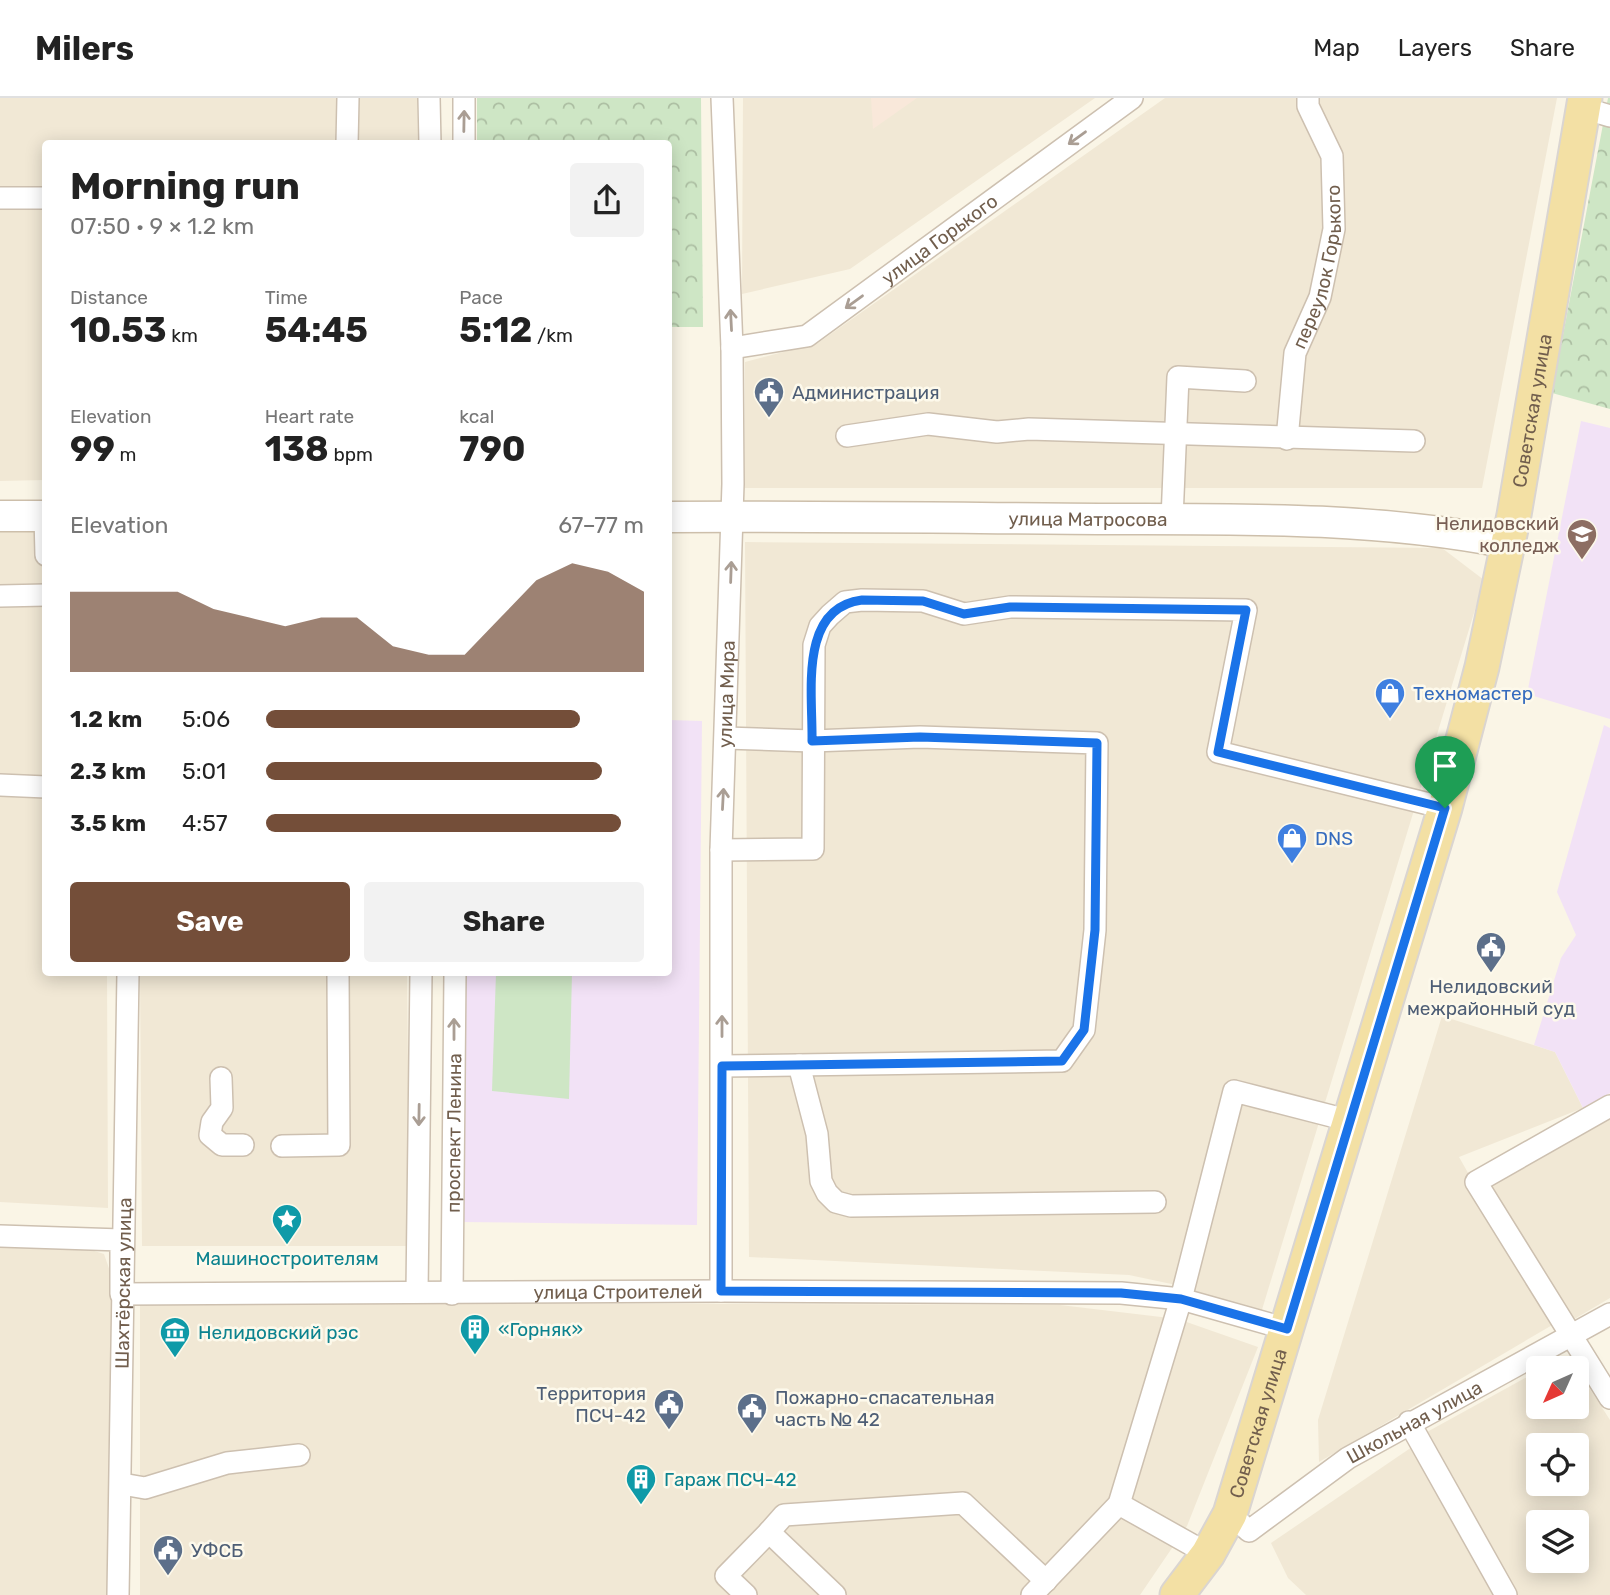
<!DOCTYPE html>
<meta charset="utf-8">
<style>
body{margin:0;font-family:Rubik,sans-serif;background:#f2f2f2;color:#222;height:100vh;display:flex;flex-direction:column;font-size:26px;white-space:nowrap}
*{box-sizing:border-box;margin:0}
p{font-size:23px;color:#767676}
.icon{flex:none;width:38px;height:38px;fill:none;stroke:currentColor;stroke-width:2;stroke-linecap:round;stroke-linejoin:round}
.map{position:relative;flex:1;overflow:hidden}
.details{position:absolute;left:42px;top:42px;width:630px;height:836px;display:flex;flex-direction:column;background:#fff;border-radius:7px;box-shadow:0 4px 18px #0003}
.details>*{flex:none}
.needle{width:46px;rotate:225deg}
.buttons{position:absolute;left:1526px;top:1258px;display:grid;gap:14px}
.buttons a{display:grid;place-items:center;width:63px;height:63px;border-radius:7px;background:#fff;box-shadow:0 4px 18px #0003;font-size:35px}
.pin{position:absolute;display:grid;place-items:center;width:60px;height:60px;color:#fff;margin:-72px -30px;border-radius:50% 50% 50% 0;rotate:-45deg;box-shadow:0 0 7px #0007}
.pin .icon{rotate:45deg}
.round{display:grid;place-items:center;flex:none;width:74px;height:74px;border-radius:7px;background:#f2f2f2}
.summary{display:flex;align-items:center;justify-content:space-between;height:119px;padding:0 28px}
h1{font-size:38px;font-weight:700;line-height:52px}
.metrics{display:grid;grid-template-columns:repeat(3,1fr);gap:10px;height:119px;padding:7px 28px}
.metrics div{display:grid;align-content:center}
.metrics b{font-size:35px;font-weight:700}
.metrics small{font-size:19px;font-weight:400}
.metrics p{font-size:19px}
.chart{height:196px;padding:14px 28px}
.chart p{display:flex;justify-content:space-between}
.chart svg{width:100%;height:126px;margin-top:7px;fill:#744e39;opacity:.7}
.primary-button{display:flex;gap:14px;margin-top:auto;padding:14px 28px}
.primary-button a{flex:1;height:80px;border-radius:7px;background:#744e39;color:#fff;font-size:28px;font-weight:700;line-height:80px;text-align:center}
.primary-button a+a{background:#f2f2f2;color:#222}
ul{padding:0 28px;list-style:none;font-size:23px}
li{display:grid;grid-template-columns:112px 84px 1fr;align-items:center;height:52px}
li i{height:18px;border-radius:9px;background:#744e39}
header{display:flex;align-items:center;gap:42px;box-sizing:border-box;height:98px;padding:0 35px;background:#fff;border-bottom:2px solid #e0e0e0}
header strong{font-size:33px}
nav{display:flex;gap:38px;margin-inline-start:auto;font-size:24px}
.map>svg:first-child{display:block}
</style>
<header>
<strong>Milers</strong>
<nav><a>Map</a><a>Layers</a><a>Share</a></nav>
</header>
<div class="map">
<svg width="1610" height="1497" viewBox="0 0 1610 1497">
<defs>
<pattern id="park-crowns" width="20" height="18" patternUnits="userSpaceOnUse" patternTransform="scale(1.75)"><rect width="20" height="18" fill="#cee6c5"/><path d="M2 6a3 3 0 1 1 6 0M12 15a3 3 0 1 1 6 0" fill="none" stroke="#acbea2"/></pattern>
</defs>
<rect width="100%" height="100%" fill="#faf5e6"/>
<path fill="#f1e8d5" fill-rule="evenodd" d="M0 0H417L418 45 46 46 45 92 0 91Z
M743 0H1095L850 171 742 196Z
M1165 0H1557L1482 390H745V264L818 245Z
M0 108H45V382L0 383Z
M0 428H45L46 875H107L108 1110 0 1104Z
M745 444 1442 450 1484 482 1261 1215 1181 1188 1129 1177 749 1159Z
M140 875H407L410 1148H142Z
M1442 918 1555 954 1583 1010 1459 1059 1554 1226 1319 1364 1318 1322Z
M1610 1014V1200L1571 1223 1484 1084Z
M0 1144 78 1148 104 1156 115 1188 107 1497H0Z
M140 1204 1060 1207 1178 1221 1258 1249 1187 1428 1140 1497H140Z
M1577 1271 1610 1322V1497H1517L1427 1334 1538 1273V1309H1577ZM1538 1348H1577V1386H1538ZM1538 1424H1577V1463H1538Z
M1412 1349 1496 1497H1306L1288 1480 1271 1445Z"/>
<path fill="#f9e8da" d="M871 0H917L873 31Z"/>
<path fill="#f2e2f6" d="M1581 323 1610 330V621L1527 596Z
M669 622 702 623 697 1127 461 1124 464 875H668Z
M1604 627 1610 630V995L1583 1010 1555 954 1534 947 1561 860 1576 837 1557 794Z"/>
<path fill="url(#park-crowns)" d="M477 0H701L703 229H669L668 46 477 45Z
M1608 0H1610V311L1552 295Z"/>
<path fill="#cee6c5" d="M496 875H572L569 1001 492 993Z"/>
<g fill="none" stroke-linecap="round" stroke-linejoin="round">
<g stroke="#cdc0b0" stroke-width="24">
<g id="minor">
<path d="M429 0 430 46"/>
<path d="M1583 10 1610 18"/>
<path d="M347 46 348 0"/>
<path d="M464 46V0"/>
<path d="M0 100H46"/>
<path id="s1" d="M732 250 807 238 1132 0"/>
<path d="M847 338 928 326 997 334 1029 331 1414 343"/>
<path id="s2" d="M1287 341 1295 255 1320 199 1334 131 1332 58 1308 8V0"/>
<path d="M45 418 46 457"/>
<path d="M1172 421 1178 279 1245 283"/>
<path d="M0 498 46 497"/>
<path d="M0 687 46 689"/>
<path d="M721 752 813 751 814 547 820 528 830 517 845 504 862 502 923 503 964 516 1010 509 1246 512 1218 654 1445 710"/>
<path d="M799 967 817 1036 821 1083 827 1095 836 1104 851 1108 1155 1104"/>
<path d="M722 968 1062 963 1084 932 1095 832 1097 645 920 639 812 643 726 640"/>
<path d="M221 980 222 1010 212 1024 210 1037 222 1047H243"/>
<path d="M1610 1008 1476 1084 1610 1300"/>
<path d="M282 1048 339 1047 338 875"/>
<path id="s3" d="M0 1138 121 1142V1196L721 1193 1121 1195 1181 1201 1287 1231"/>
<path id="s4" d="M721 1193V752L733 386 732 250 722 0"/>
<path d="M417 1194 421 875"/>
<path id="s5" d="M452 1196 455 875"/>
<path d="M1409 1324 1506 1497"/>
<path d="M122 1386 145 1390 227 1365 299 1357"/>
<path d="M1119 1406 1208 1456"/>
<path id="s6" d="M1230 1416 1249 1433 1348 1360 1610 1216"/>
<path d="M769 1434 784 1417 963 1405 1046 1483"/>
<path id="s7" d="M118 1497 128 875"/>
<path d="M746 1497 726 1478 769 1434 835 1497"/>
<path d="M1032 1497 1119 1406 1181 1201 1234 993 1351 1023"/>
</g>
</g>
<g stroke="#cdbfab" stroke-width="33">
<g id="secondary">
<path d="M0 418H46"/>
<path id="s8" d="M668 419C815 418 961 420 1107 421 1240 421 1377 419 1508 445"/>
</g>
</g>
<g stroke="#dad5d1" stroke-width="37">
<g id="primary">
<path id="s9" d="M1177 1497 1208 1456 1230 1416 1445 710 1482 569 1514 417 1585 0"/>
</g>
</g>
<use href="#minor" stroke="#fff" stroke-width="21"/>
<use href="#secondary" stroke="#fff" stroke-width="30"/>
<use href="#primary" stroke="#f3e0a4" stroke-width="33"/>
</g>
<defs><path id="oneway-shaft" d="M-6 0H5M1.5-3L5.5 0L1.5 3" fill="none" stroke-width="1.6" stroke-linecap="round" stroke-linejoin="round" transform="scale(1.75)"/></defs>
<g stroke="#aa9e94">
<use href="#oneway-shaft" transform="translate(464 23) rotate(-89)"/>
<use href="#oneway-shaft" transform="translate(1077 40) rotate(144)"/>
<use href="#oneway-shaft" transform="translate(854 204) rotate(144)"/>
<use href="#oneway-shaft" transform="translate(731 222) rotate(-93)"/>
<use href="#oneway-shaft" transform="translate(731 474) rotate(-88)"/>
<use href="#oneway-shaft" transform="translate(723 701) rotate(-87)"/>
<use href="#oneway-shaft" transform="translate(722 928) rotate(-90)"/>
<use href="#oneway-shaft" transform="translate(454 931) rotate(-90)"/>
<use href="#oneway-shaft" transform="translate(419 1017) rotate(91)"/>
</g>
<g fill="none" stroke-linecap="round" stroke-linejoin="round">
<g stroke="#fff" stroke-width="14">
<path id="route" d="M862 502 923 503 964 516 1010 509 1246 512 1218 654 1445 710 1287 1231 1181 1201 1121 1195 721 1193 722 968 1062 963 1084 932 1095 832 1097 645 920 639 812 643C813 596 798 510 862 502Z"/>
</g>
<use href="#route" stroke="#1a73e8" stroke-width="9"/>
</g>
<defs>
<g id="civic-pin" transform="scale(1.575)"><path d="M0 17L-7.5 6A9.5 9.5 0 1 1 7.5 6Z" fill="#5c6f8a" stroke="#fdf9eb"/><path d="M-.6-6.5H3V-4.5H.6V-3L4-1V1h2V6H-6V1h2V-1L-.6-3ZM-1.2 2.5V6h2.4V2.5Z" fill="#fff"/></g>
<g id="university-pin" transform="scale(1.575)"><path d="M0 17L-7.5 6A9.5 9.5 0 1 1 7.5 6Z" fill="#8d6e63" stroke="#fdf9eb"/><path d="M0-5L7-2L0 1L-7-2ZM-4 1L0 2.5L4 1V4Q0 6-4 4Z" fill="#fff"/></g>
<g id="shop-pin" transform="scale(1.575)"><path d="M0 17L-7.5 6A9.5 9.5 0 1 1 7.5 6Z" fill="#3f7fe0" stroke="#fdf9eb"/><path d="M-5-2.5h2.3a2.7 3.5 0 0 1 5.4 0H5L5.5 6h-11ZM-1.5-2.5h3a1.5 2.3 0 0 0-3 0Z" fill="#fff"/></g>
<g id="sight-pin" transform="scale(1.575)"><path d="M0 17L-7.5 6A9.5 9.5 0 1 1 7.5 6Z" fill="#0f9aa8" stroke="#fdf9eb"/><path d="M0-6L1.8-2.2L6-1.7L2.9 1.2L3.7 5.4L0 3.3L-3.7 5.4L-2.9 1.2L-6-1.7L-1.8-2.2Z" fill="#fff"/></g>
<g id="building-pin" transform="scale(1.575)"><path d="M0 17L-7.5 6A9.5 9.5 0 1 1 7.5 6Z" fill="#0f9aa8" stroke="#fdf9eb"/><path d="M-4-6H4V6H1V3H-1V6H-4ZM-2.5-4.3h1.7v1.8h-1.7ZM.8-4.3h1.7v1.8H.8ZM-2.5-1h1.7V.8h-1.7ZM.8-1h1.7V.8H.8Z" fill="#fff"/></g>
<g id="museum-pin" transform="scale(1.575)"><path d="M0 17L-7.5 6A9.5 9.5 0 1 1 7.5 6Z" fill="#0f9aa8" stroke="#fdf9eb"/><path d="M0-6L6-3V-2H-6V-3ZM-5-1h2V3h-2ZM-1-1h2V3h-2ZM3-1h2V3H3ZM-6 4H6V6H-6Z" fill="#fff"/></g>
</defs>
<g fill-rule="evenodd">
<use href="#civic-pin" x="769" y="294"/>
<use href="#university-pin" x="1582" y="436"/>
<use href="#shop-pin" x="1390" y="595"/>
<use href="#shop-pin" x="1292" y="740"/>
<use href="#civic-pin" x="1491" y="849"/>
<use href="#sight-pin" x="287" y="1121"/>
<use href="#building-pin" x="475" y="1231"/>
<use href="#museum-pin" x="175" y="1234"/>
<use href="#civic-pin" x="669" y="1306"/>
<use href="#civic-pin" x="752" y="1310"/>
<use href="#building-pin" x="641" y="1381"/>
<use href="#civic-pin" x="168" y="1452"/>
</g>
<g text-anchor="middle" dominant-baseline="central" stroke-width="5" stroke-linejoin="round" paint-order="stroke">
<g font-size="19" fill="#715e4d" stroke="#fdf9eb">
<text stroke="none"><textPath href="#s1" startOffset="240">улица Горького</textPath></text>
<text stroke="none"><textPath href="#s2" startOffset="177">переулок Горького</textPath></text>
<text stroke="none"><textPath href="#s9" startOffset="1242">Советская улица</textPath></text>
<text stroke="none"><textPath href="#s8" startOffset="420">улица Матросова</textPath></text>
<text stroke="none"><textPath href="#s4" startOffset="597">улица Мира</textPath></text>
<text stroke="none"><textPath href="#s5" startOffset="161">проспект Ленина</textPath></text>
<text stroke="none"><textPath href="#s7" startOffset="312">Шахтёрская улица</textPath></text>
<text stroke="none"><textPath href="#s3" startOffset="672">улица Строителей</textPath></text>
<text stroke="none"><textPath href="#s6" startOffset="224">Школьная улица</textPath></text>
<text stroke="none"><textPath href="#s9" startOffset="192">Советская улица</textPath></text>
</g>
<g font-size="19" fill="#4e5e75" stroke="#fdf9eb" text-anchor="start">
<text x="792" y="294">Администрация</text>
<text x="1491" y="888" text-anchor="middle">Нелидовский<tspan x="1491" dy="22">межрайонный суд</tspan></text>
<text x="646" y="1295" text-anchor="end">Территория<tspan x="646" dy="22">ПСЧ-42</tspan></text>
<text x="775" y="1299">Пожарно-спасательная<tspan x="775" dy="22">часть № 42</tspan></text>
<text x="191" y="1452">УФСБ</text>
</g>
<g font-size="19" fill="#785e54" stroke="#fdf9eb" text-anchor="end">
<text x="1559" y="425">Нелидовский<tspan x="1559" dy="22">колледж</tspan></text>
</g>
<g font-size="19" fill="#366cbe" stroke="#fdf9eb" text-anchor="start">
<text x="1413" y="595">Техномастер</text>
<text x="1315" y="740">DNS</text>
</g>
<g font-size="19" fill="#0d838f" stroke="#fdf9eb" text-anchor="start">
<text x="287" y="1160" text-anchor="middle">Машиностроителям</text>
<text x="498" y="1231">«Горняк»</text>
<text x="198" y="1234">Нелидовский рэс</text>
<text x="664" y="1381">Гараж ПСЧ-42</text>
</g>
</g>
</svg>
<div class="buttons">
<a><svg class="needle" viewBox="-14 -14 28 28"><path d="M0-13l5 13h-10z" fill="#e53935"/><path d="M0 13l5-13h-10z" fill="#767676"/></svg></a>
<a><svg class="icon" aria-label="locate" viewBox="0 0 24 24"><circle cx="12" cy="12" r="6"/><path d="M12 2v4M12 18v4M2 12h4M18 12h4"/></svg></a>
<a><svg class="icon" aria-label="layers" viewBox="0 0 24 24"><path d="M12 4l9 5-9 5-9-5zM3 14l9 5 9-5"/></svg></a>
</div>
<div class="pin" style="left:1445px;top:710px;background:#1e9e55"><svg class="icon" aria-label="arrive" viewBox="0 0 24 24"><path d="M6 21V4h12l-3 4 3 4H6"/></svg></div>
<section class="details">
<div class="summary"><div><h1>Morning run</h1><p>07:50 · 9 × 1.2 km</p></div><a class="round"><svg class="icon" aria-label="share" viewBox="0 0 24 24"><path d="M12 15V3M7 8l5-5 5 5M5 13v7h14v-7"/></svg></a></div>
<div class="metrics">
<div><p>Distance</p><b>10.53<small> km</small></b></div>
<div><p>Time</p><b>54:45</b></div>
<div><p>Pace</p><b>5:12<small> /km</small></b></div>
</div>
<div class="metrics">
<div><p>Elevation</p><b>99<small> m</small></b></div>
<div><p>Heart rate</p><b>138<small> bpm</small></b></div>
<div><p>kcal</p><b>790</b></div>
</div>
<div class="chart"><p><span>Elevation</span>67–77 m</p>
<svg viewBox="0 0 160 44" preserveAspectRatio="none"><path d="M0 44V16L10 16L20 16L30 16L40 22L50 25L60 28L70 25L80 25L90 35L100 38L110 38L120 25L130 12L140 6L150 9L160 16V44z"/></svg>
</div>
<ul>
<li><b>1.2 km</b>5:06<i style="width:83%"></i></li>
<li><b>2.3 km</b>5:01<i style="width:89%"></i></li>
<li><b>3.5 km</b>4:57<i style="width:94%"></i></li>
</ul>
<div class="primary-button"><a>Save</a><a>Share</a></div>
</section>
</div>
